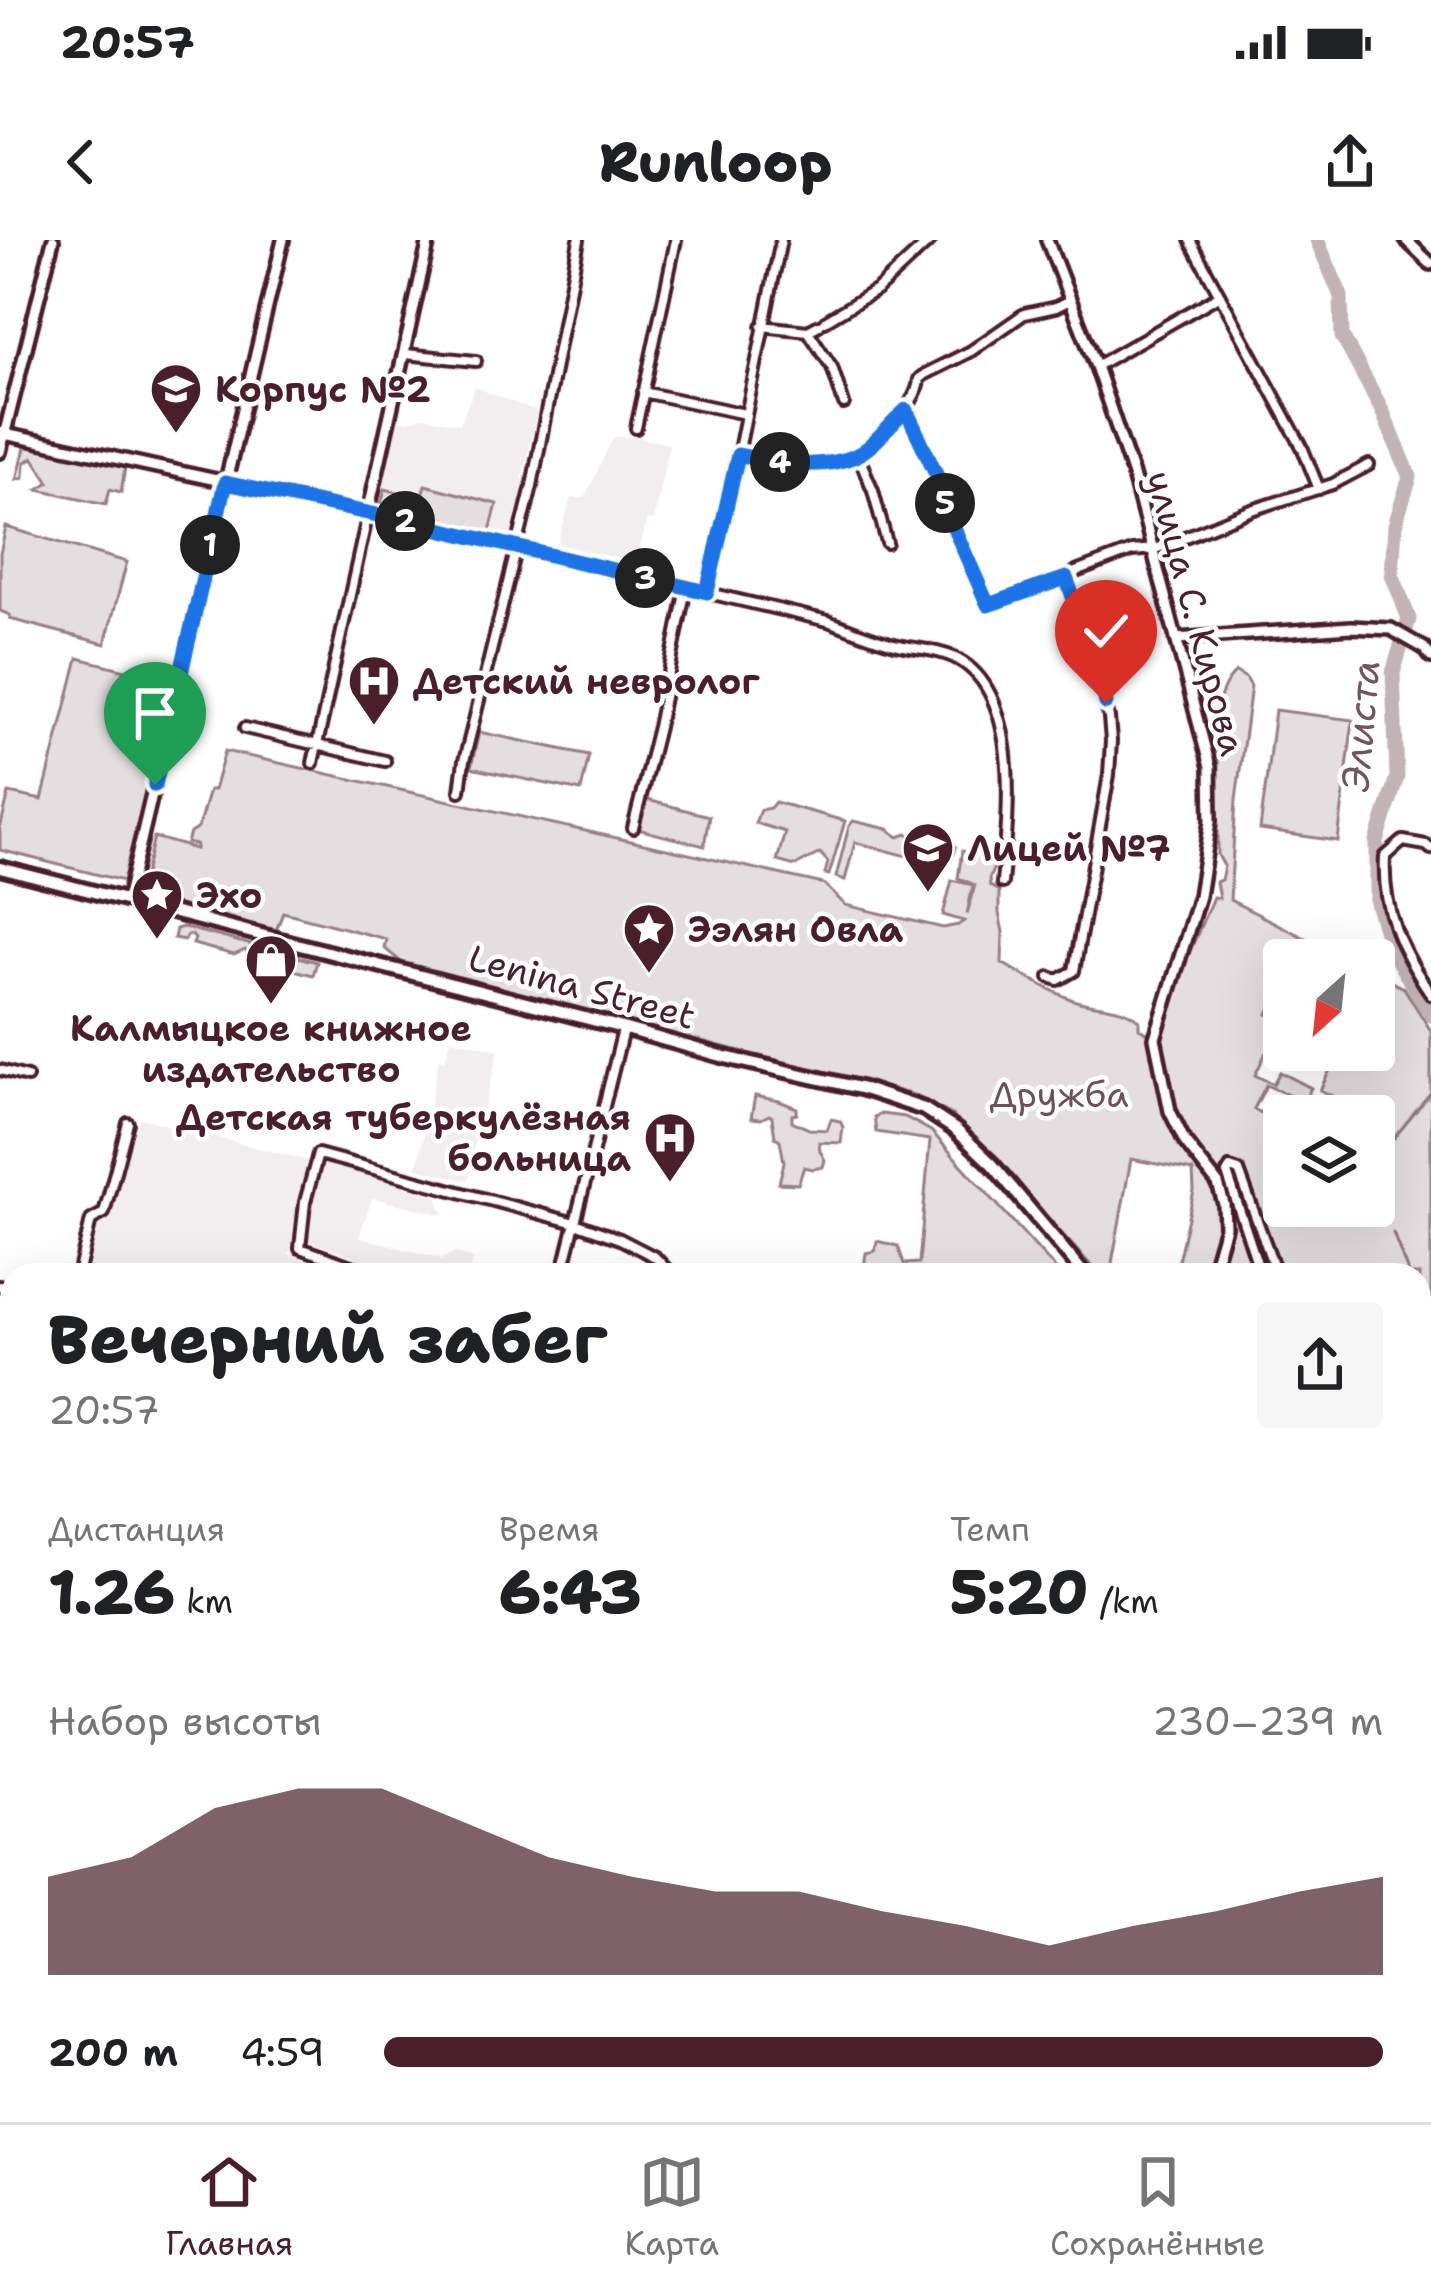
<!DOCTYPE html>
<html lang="ru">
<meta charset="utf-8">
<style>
body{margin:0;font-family:"Shantell Sans",sans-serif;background:#f6f6f6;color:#202124;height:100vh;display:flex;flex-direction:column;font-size:45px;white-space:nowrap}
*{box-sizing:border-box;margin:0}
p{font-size:39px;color:#757577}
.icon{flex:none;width:66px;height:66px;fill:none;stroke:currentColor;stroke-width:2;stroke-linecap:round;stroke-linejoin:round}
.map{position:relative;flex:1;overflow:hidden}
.details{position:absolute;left:0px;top:1023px;width:1431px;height:861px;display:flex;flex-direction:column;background:#fff;border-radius:36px 36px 0 0;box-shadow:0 12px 48px #0002}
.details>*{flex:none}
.needle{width:78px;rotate:207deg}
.tools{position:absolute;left:1263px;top:699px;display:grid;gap:24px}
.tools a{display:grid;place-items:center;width:132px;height:132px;border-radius:12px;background:#fff;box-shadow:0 12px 48px #0002;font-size:60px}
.pin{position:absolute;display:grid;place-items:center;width:102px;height:102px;color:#fff;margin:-123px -51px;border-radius:50% 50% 50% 0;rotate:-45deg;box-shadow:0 0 12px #0007}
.pin .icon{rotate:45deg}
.km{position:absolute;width:60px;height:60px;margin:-30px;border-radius:50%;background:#222;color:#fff;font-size:33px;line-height:60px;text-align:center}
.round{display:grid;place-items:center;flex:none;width:126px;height:126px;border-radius:12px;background:#f6f6f6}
.head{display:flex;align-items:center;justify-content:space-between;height:204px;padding:0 48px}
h1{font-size:66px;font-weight:800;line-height:90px}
.figures{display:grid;grid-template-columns:repeat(3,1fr);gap:18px;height:204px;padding:12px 48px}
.figures div{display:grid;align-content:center}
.figures b{font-size:60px;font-weight:800}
.figures small{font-size:33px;font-weight:400}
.figures p{font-size:33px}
.chart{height:336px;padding:24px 48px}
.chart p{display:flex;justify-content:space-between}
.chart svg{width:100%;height:216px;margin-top:12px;fill:#4a1f2b;opacity:.7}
ul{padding:0 48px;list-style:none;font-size:39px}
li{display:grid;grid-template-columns:192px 144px 1fr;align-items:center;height:90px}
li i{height:30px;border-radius:15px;background:#4a1f2b}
.status{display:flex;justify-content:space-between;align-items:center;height:84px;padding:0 60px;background:#fff;direction:ltr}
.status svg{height:33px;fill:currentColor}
header{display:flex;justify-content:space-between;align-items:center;height:156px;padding:0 48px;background:#fff;font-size:54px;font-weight:800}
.dock{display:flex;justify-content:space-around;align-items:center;height:168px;border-top:3px solid #e0e0e0;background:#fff;font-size:33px;color:#757577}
.dock a{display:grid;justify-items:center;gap:6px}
.dock .active{color:#4a1f2b}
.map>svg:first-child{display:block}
</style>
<div class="status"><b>20:57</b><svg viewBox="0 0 49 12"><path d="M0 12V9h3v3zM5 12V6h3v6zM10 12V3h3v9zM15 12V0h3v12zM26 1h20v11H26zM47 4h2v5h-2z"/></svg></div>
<header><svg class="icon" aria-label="back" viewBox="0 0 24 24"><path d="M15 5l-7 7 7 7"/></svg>Runloop<svg class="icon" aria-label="share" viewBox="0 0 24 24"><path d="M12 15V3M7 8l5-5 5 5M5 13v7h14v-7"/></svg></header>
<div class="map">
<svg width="1431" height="1882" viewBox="0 0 1431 1882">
<rect width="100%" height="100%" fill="#fff"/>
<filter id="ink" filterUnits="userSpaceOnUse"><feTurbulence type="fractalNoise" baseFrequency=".00833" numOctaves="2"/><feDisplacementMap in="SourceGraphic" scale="24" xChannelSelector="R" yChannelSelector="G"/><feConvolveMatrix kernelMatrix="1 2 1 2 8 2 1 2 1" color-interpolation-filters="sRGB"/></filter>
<g filter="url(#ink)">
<path fill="#f2eeef" d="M475 147 537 172 522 237 525 248 511 300 377 266 396 180 408 182 423 177 460 184Z
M613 197H635L669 204 653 281 647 280 636 323 558 304 571 258H585Z
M451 799 499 810 473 908 476 910 468 941 417 928 439 818 445 820Z
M140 878 321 924H340L348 930 404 944V947L437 956 444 975 372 958 359 997 442 1019 455 1012 474 1019 468 1035H386L352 1023 353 1016 294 996 289 1014 350 1035H83L96 981 108 980Z"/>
<path fill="#e5dee0" stroke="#987e86" stroke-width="3" fill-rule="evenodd" d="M26 204 119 223 125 228 121 252 110 249 106 264 38 249 49 242 33 217 25 223 24 237 17 239Z
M425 245 497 264 490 291 381 264 385 249 421 258Z
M6 287 127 322 105 404 10 379V375L0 371V314Z
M78 418 134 432 130 450 168 459 123 641 0 610V589L9 553 42 560Z
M1236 432 1246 438 1251 446 1236 560 1230 660 1311 701 1326 703V707L1321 708 1345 720H1284V766L1274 761 1268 774 1281 782 1255 835 1273 844 1280 832 1311 848 1308 854 1342 871 1346 863 1320 850 1340 810 1365 822 1374 810 1385 783 1374 777V734L1404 748 1431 791V1325L1419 1316V1035H1175L1194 951 1193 931 1131 919 1112 1023 1127 1035H1100L952 875 914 855 406 726 384 708 386 699 283 672 276 691 264 690 150 662 146 652 141 651 154 597 196 609V605L187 603 190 593 198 588 209 550H214L225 511 824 644 845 665 943 688 958 685 964 681 943 675 952 640 973 645 967 674 975 645 958 638 962 611 977 614 987 607 997 620 989 639 990 646 999 651V673L1003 692 1002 723C1025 736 1048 750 1073 760 1095 768 1120 764 1139 780V788L1154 797 1213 657 1219 658 1216 642 1221 640 1224 626 1218 615V509L1210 506 1205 493C1219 473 1218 447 1236 432ZM1266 845 1328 873 1329 876H1374V966H1284V886L1254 869Z
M1275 470 1353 480 1338 601 1260 590Z
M479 492 589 515 581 551 471 528Z
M647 560 709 576 704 606 637 589 643 565Z
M775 562 845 581 829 635 825 634 828 622 820 613 795 626 777 621 785 592 755 583 760 570 770 568Z
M853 581 888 589 899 597 907 594 955 607 952 618 929 612 926 621 855 602 845 640 836 637 849 586Z
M183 687 317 722 313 735 254 720 245 710 234 715 193 704 195 699 192 695H187L184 700 174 698 176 689Z
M755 856 779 861 797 868V874L792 875V881L809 889 827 890 831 879 840 881 843 887 841 903 819 902 820 911 825 920 823 927 813 929 804 927 798 944 779 943 784 922 780 900 775 897 772 877 769 875 761 879 751 878Z
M881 874 905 877 931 891 1061 1035H869L864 1027 866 1013 875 1011 877 1001 898 1006 904 1024 919 1023 930 900 876 892 874 877Z"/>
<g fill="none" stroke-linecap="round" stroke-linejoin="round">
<path stroke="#91787e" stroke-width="3" d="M1374 922 1431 853
M1393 993 1409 1035
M1419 1132 1431 1149
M1419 1225 1431 1214
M0 1242 12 1245
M0 1737 12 1729"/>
<path stroke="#c1b3b6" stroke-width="15" d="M1317 0 1341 56 1342 96 1381 168 1410 237 1395 285 1392 334 1409 379 1393 433 1397 537 1377 602V663L1392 711 1431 775"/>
<g stroke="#4a1f2b" stroke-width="16">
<path id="minor" d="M1190 0 1302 207 1319 249
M825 81 878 49 931 0
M762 86 808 91 819 85
M808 91 832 127 844 164
M405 114 476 121
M1096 126 1220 55
M643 152 745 174
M906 170 943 248 945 268 988 365 1132 311 1155 309 1252 270 1333 244 1369 225
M636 188 676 0
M738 215C772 221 832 233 861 212 871 205 880 194 889 185 903 173 918 157 919 139L925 134 971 111 1024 74 1056 67 1070 60
M858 215 873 250 887 303
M707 352 738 215 781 0
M245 488 385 521
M313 523 368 273 828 381C851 389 875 400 899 405 917 409 935 409 953 417 1024 449 1008 580 1002 643
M460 551 464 521 532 246 579 0
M633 588 658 487 686 348
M1431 609 1426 605 1403 601 1385 617C1382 670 1401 711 1431 754
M1050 737 1058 740 1074 731 1109 535 1111 501 1109 478 1092 407 1065 338
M0 830 27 837
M78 1035 91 980 104 973 128 883
M377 1035 300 1008 305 962 318 914 575 983 620 999 655 1017 672 1035
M562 1035 623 790
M1261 1035 1227 933 1230 928 1239 931 1277 1035
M0 1046 12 1049
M0 1172 12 1177
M0 1297H12
M1431 1565 1427 1598 1431 1611
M1419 1665 1431 1652
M1419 1839 1431 1850
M1059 1882 1069 1872
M1203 1882 1215 1872
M1428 1882 1431 1879"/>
</g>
<g stroke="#4a1f2b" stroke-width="18">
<path id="tertiary" d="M1406 0 1431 24
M0 193 368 273 429 0
M1176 399 1351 387 1391 389 1424 408 1431 417
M127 660 283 0
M0 1406 12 1405
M1265 1872 1276 1882"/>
</g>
<g stroke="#4a1f2b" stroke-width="18">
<path id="secondary" d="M1047 0 1096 126 1133 235 1210 527 1211 581 1199 656 1155 798 1170 871 1185 902 1218 944 1224 964 1225 987 1211 1035
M0 212 53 0"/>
</g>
<g stroke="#4a1f2b" stroke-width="20">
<path id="primary" d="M0 628 608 784 725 817 864 849 924 869 956 890 992 924 1085 1035
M1419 1323 1431 1332
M1419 1340 1431 1349
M687 1882 697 1872"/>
</g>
<use href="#minor" stroke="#fff" stroke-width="8"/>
<use href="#tertiary" stroke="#fff" stroke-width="9"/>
<use href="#secondary" stroke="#fff" stroke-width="9"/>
<use href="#primary" stroke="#fff" stroke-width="10"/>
</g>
</g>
<g fill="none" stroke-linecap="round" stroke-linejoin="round" filter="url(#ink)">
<g stroke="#fff" stroke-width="24">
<path id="route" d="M155 545 225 243 401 280 707 352 738 215C774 222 820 231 855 216 873 208 891 184 906 170L943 248 945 268 988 365 1066 338 1092 407 1106 463"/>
</g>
<use href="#route" stroke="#1a73e8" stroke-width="15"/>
</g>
<defs>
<g id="university-pin" transform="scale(2.7)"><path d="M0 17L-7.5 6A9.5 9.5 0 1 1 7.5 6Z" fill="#4a1f2b" stroke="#fff"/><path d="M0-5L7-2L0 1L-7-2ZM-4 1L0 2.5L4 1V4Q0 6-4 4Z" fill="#fff"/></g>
<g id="hospital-pin" transform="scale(2.7)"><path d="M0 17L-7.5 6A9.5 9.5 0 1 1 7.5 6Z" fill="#4a1f2b" stroke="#fff"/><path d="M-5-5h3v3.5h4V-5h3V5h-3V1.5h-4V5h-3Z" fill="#fff"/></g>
<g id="sight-pin" transform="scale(2.7)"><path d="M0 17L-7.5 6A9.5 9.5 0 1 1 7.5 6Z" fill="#4a1f2b" stroke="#fff"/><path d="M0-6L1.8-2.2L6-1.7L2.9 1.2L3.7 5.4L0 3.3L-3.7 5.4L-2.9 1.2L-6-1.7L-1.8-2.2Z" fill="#fff"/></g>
<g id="shop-pin" transform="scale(2.7)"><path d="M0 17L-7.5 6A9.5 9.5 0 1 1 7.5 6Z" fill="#4a1f2b" stroke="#fff"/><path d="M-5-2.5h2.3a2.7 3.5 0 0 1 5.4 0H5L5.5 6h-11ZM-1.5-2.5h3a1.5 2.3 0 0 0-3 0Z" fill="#fff"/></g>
</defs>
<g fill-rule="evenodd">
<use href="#university-pin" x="176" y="149"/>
<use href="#hospital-pin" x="374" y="441"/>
<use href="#university-pin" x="928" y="608"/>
<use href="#sight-pin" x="157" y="655"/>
<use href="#sight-pin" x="649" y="689"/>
<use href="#shop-pin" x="271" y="720"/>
<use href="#hospital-pin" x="670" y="898"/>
</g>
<g text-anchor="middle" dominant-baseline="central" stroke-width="9" stroke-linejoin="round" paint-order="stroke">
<g font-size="36" font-weight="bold" fill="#4a1f2b" stroke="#fff" text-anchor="start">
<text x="215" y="149">Корпус №2</text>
<text x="413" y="441">Детский невролог</text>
<text x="967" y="608">Лицей №7</text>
<text x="196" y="655">Эхо</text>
<text x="688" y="689">Ээлян Овла</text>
<text x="271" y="788" text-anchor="middle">Калмыцкое книжное<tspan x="271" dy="41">издательство</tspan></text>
<text x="631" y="877" text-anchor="end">Детская туберкулёзная<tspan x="631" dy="41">больница</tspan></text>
</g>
<g font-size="36" fill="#4a1f2b" stroke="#fff">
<text transform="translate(1196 373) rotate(75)">улица С. Кирова</text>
<text transform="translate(582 747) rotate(15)">Lenina Street</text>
</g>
<g font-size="36" fill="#714f58" stroke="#fff">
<text x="1059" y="854">Дружба</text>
</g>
<g font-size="39" font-style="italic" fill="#74535c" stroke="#fff">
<text transform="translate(1360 486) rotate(-85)">Элиста</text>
</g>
</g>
</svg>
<div class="tools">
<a><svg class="needle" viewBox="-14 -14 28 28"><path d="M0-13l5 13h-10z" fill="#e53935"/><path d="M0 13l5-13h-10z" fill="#757577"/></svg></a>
<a><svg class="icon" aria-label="layers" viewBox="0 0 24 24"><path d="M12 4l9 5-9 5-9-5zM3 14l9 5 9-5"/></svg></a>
</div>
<div class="pin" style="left:155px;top:545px;background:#1e9e55"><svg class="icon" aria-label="arrive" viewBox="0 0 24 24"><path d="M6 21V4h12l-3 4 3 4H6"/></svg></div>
<div class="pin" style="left:1106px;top:463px;background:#d93025"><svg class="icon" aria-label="check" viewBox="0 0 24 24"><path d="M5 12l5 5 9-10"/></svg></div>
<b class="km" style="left:210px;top:305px">1</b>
<b class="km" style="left:405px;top:281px">2</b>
<b class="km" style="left:645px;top:338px">3</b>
<b class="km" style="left:780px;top:222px">4</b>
<b class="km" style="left:945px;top:263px">5</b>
<section class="details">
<div class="head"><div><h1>Вечерний забег</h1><p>20:57</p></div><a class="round"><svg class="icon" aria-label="share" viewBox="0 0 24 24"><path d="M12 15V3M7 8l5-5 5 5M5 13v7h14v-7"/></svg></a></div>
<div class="figures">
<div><p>Дистанция</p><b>1.26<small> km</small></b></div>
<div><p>Время</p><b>6:43</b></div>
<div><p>Темп</p><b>5:20<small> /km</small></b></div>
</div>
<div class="chart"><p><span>Набор высоты</span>230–239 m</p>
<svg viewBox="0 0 160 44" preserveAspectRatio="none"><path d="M0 44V24L10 20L20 10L30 6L40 6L50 13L60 20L70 24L80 27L90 27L100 31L110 34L120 38L130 34L140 31L150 27L160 24V44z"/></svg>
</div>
<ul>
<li><b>200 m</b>4:59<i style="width:100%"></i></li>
</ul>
</section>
</div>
<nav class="dock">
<a class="active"><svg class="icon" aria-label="home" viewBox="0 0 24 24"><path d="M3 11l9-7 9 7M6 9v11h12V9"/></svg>Главная</a>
<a><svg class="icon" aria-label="map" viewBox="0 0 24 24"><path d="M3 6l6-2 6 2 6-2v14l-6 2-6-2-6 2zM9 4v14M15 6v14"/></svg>Карта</a>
<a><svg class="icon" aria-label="saved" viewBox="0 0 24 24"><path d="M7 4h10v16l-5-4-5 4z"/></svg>Сохранённые</a>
</nav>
